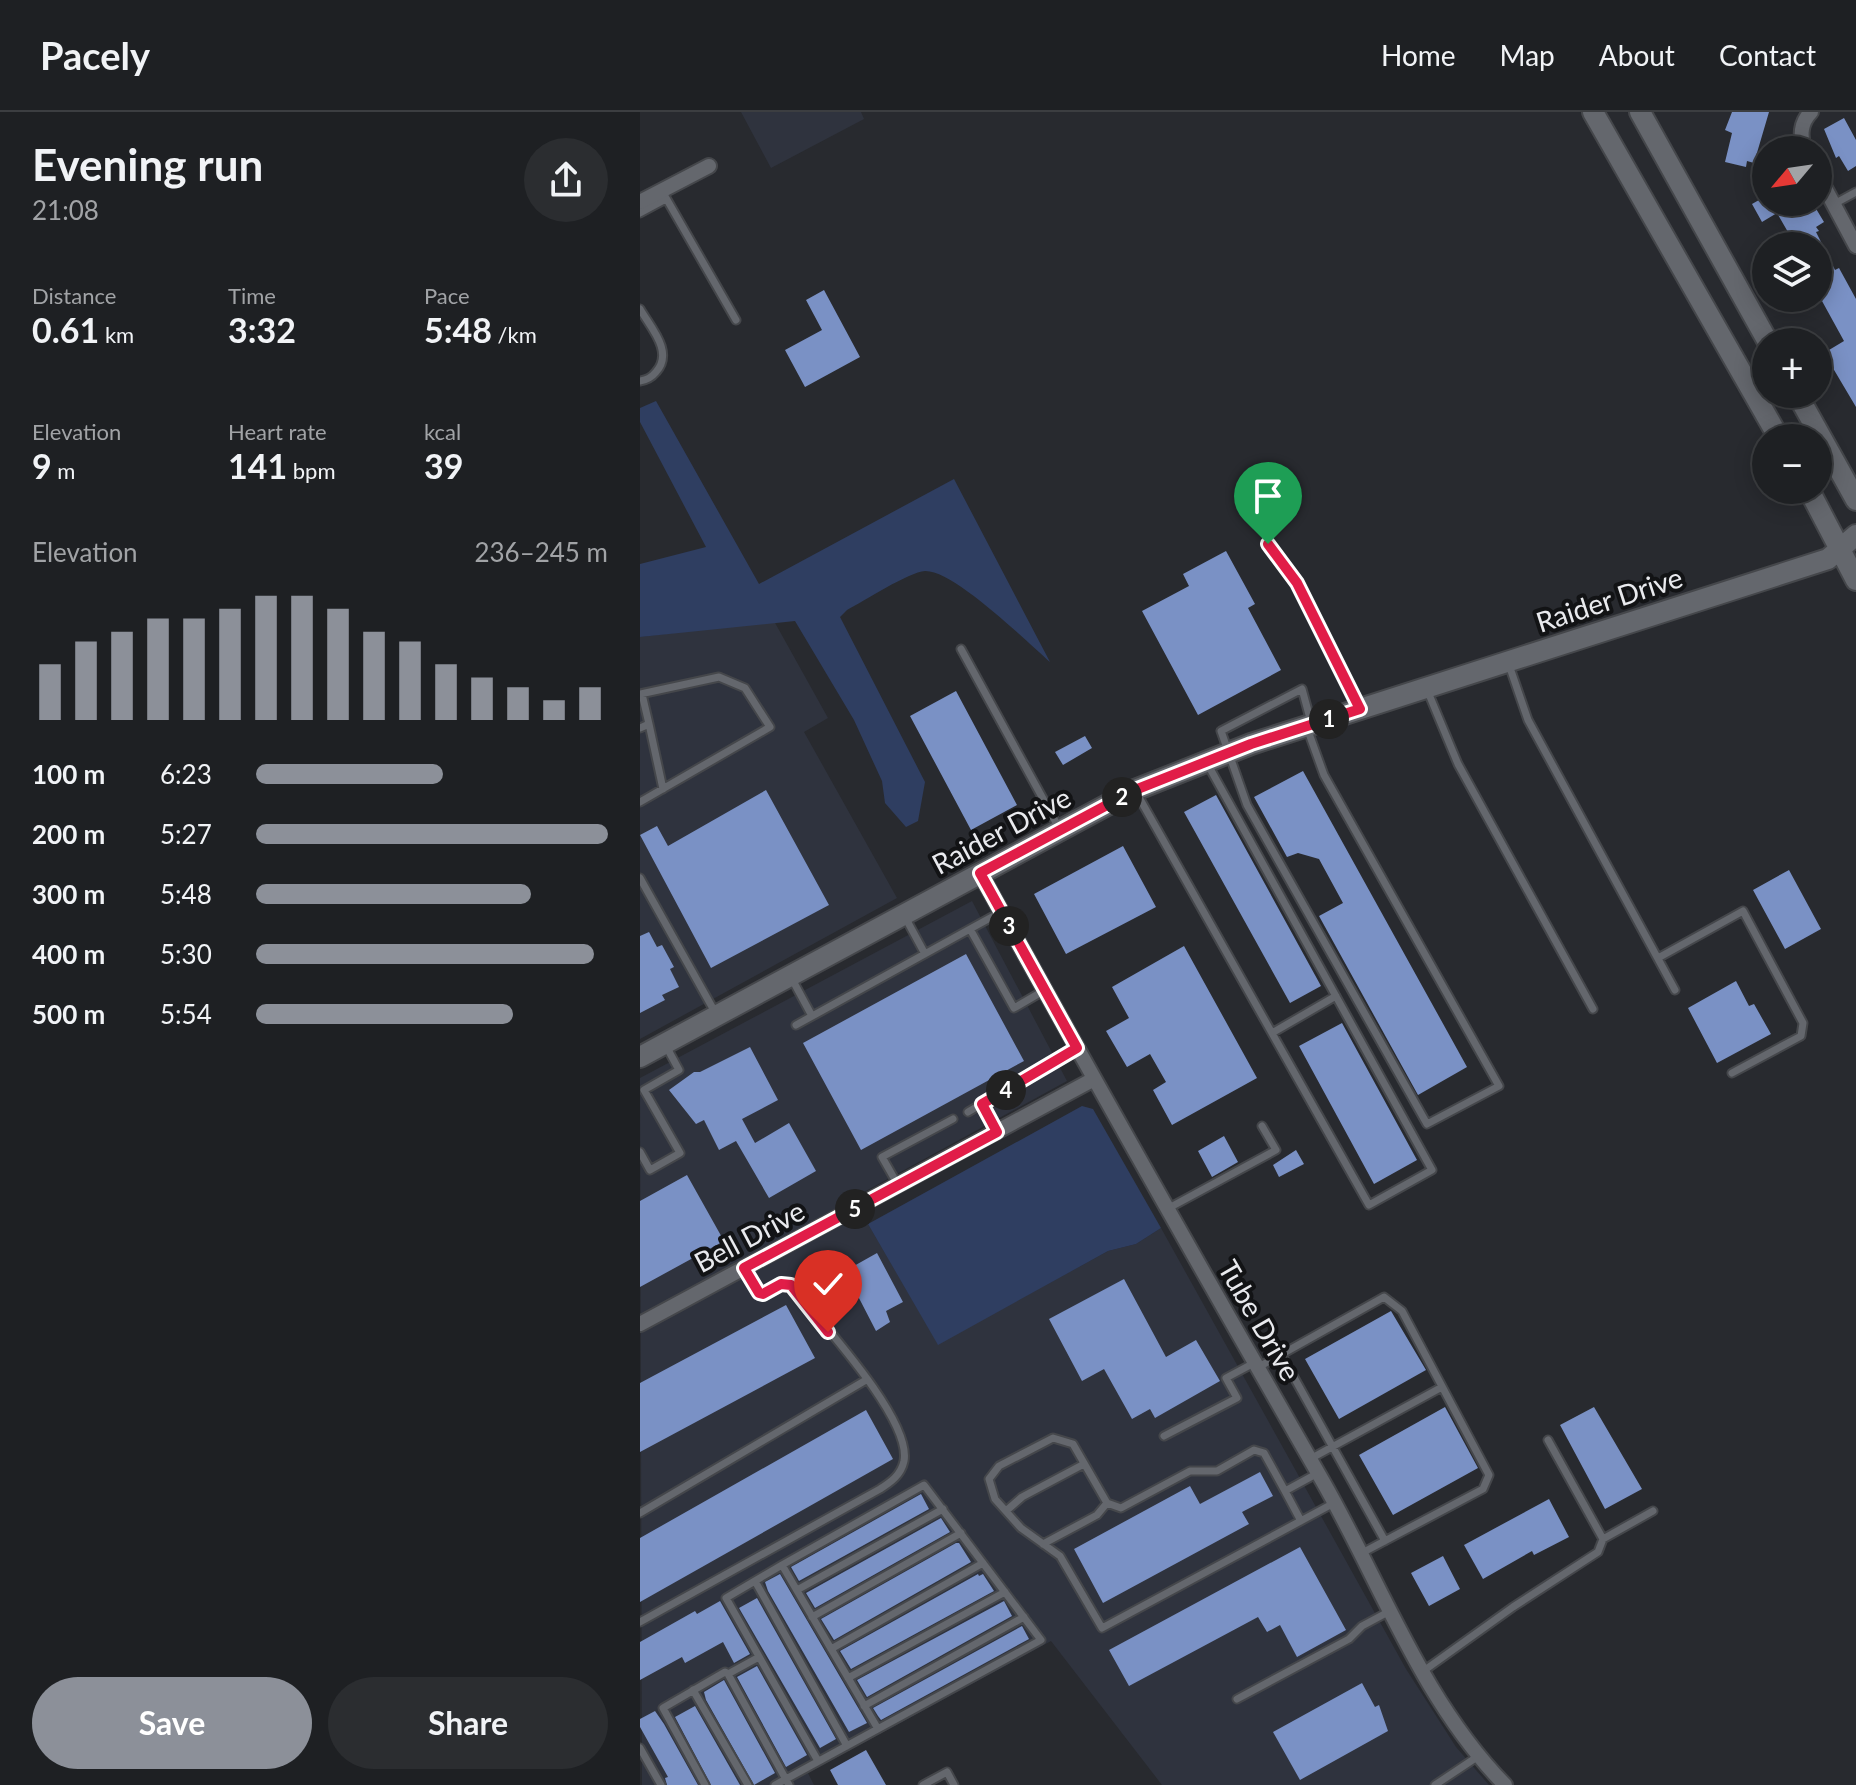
<!DOCTYPE html>
<meta charset="utf-8">
<style>
body{margin:0;font-family:Lato,sans-serif;background:#2b2d30;color:#f1f3f6;height:100vh;display:flex;flex-direction:column;font-size:30px;white-space:nowrap}
*{box-sizing:border-box;margin:0}
p{font-size:26px;color:#a1a3a6}
.icon{flex:none;width:44px;height:44px;fill:none;stroke:currentColor;stroke-width:2;stroke-linecap:round;stroke-linejoin:round}
.map{position:relative;flex:1;overflow:hidden}
.panel{display:flex;flex-direction:column;background:#1e2023;width:640px}
.panel>*{flex:none}
.needle{width:52px;rotate:241deg}
.buttons{position:absolute;left:1112px;top:24px;display:grid;gap:16px}
.buttons a{display:grid;place-items:center;width:80px;height:80px;border-radius:50%;background:#1e2023;box-shadow:0 4px 20px #0003,0 0 0 2px #3c3e41;font-size:40px}
.pin{position:absolute;display:grid;place-items:center;width:68px;height:68px;color:#fff;margin:-82px -34px;border-radius:50% 50% 50% 0;rotate:-45deg;box-shadow:0 0 8px #0007}
.pin .icon{rotate:45deg}
.km{position:absolute;width:40px;height:40px;margin:-20px;border-radius:50%;background:#222;color:#fff;font-size:22px;line-height:40px;text-align:center}
.round{display:grid;place-items:center;flex:none;width:84px;height:84px;border-radius:42px;background:#2b2d30}
.overview{display:flex;align-items:center;justify-content:space-between;height:136px;padding:0 32px}
h1{font-size:44px;font-weight:700;line-height:60px}
.metrics{display:grid;grid-template-columns:repeat(3,1fr);gap:12px;height:136px;padding:8px 32px}
.metrics div{display:grid;align-content:center}
.metrics b{font-size:34px;font-weight:700}
.metrics small{font-size:22px;font-weight:400}
.metrics p{font-size:22px}
.chart{height:224px;padding:16px 32px}
.chart p{display:flex;justify-content:space-between}
.chart svg{width:100%;height:144px;margin-top:8px;stroke:#8c9099;stroke-width:6}
.primary-button{display:flex;gap:16px;margin-top:auto;padding:16px 32px}
.primary-button a{flex:1;height:92px;border-radius:48px;background:#8c9099;color:#fff;font-size:32px;font-weight:700;line-height:92px;text-align:center}
.primary-button a+a{background:#2b2d30;color:#f1f3f6}
ul{padding:0 32px;list-style:none;font-size:26px}
li{display:grid;grid-template-columns:128px 96px 1fr;align-items:center;height:60px}
li i{height:20px;border-radius:10px;background:#8c9099}
header{display:flex;align-items:center;gap:48px;box-sizing:border-box;height:112px;padding:0 40px;background:#1e2023;border-bottom:2px solid #3c3e41}
header strong{font-size:38px}
nav{display:flex;gap:44px;margin-inline-start:auto;font-size:28px}
main{display:flex;flex:1;min-height:0}
.map>svg:first-child{display:block}
</style>
<header>
<strong>Pacely</strong>
<nav><a>Home</a><a>Map</a><a>About</a><a>Contact</a></nav>
</header>
<main>
<section class="panel">
<div class="overview"><div><h1>Evening run</h1><p>21:08</p></div><a class="round"><svg class="icon" aria-label="share" viewBox="0 0 24 24"><path d="M12 15V3M7 8l5-5 5 5M5 13v7h14v-7"/></svg></a></div>
<div class="metrics">
<div><p>Distance</p><b>0.61<small> km</small></b></div>
<div><p>Time</p><b>3:32</b></div>
<div><p>Pace</p><b>5:48<small> /km</small></b></div>
</div>
<div class="metrics">
<div><p>Elevation</p><b>9<small> m</small></b></div>
<div><p>Heart rate</p><b>141<small> bpm</small></b></div>
<div><p>kcal</p><b>39</b></div>
</div>
<div class="chart"><p><span>Elevation</span>236–245 m</p>
<svg viewBox="0 0 160 44" preserveAspectRatio="none"><path d="M5 44V27M15 44V20M25 44V17M35 44V13M45 44V13M55 44V10M65 44V6M75 44V6M85 44V10M95 44V17M105 44V20M115 44V27M125 44V31M135 44V34M145 44V38M155 44V34"/></svg>
</div>
<ul>
<li><b>100 m</b>6:23<i style="width:53%"></i></li>
<li><b>200 m</b>5:27<i style="width:100%"></i></li>
<li><b>300 m</b>5:48<i style="width:78%"></i></li>
<li><b>400 m</b>5:30<i style="width:96%"></i></li>
<li><b>500 m</b>5:54<i style="width:73%"></i></li>
</ul>
<div class="primary-button"><a>Save</a><a>Share</a></div>
</section>
<div class="map">
<svg width="1216" height="1673" viewBox="0 0 1216 1673">
<rect width="100%" height="100%" fill="#282a2f"/>
<path fill="#2f333e" d="M101 0H221L224 7 131 56Z
M134 509 188 606 164 620 257 786 0 927V525Z
M332 789 427 969 213 1086 298 1232 468 1139 496 1132 521 1116 766 1557 816 1635 849 1673H522L411 1529 168 1661 174 1673H2L0 966Z"/>
<path fill="#2f3e61" d="M16 289 119 472 314 367 410 550C387 530 314 458 285 459 269 460 224 489 207 498L200 505 285 670 278 709 266 715 245 691 242 669 214 608 155 509 0 525V452L66 435 0 310V296Z
M442 994 453 997 521 1116 496 1132 468 1139 298 1233 228 1112Z"/>
<path fill="#7a91c5" d="M1092 0H1129L1114 51 1107 49 1106 55 1085 50 1092 21 1085 18Z
M1204 6 1216 28V54L1208 59 1199 44 1196 46 1184 17Z
M1126 84V90H1172L1184 110 1176 115 1179 119 1176 120 1195 158 1199 156 1216 187V295L1184 241 1204 229 1182 189 1178 191V134H1156L1137 101 1122 110 1112 92Z
M184 178 220 245 165 275 145 238 182 218 166 188Z
M586 439 615 492 608 496 641 558 558 603 502 499 549 474 543 462Z
M316 579 377 693 331 718 270 604Z
M445 624 452 636 423 653 415 640Z
M663 659 827 955 778 983 679 804 703 791 679 747 658 741 647 745 614 685Z
M126 678 189 793 71 856 0 723 17 714 28 734Z
M576 683 681 874 650 891 544 700Z
M483 734 516 795 426 842 394 782Z
M1149 758 1181 817 1145 837 1113 778Z
M9 820 17 835 22 833 34 855 30 857 39 875 22 883 25 888 0 901V824Z
M544 834 617 966 532 1013 513 978 526 970 510 942 487 955 466 919 489 906 472 875Z
M326 842 384 949 221 1038 163 931Z
M1096 869 1109 894 1114 892 1131 922 1077 951 1048 896Z
M702 911 777 1048 734 1072 659 934Z
M110 935 138 988 102 1007 115 1031 149 1011 176 1059 129 1086 96 1029 79 1038 64 1008 56 1012 29 978 54 960H60Z
M584 1024 598 1050 572 1065 558 1039Z
M656 1038 664 1052 639 1065 633 1053Z
M47 1063 84 1129 0 1175V1089Z
M237 1141 263 1190 246 1199 250 1210 236 1219 205 1159Z
M484 1167 526 1245 556 1228 580 1269 515 1306 510 1297 492 1307 464 1257 442 1269 409 1207Z
M146 1193 175 1246 0 1340V1271Z
M751 1199 786 1258 699 1307 665 1247Z
M805 1295 838 1356 753 1403 719 1343Z
M954 1295 1002 1377 965 1397 920 1313Z
M226 1298 253 1347 0 1490V1426Z
M620 1360 633 1384 602 1400 609 1412 463 1491 434 1437 550 1374 560 1392Z
M281 1382 289 1397 159 1469 151 1455Z
M909 1387 929 1425 894 1443 892 1439 843 1467 824 1433Z
M301 1406 310 1420 175 1496 166 1481Z
M316 1431H319L331 1450 194 1528 181 1507Z
M660 1435 706 1518 657 1545 640 1513 627 1520 618 1505 489 1574 469 1538Z
M803 1444 820 1477 789 1494 771 1461Z
M140 1462 227 1611 209 1620 128 1479 125 1470Z
M338 1462 339 1464 343 1462 354 1479 211 1557 200 1539Z
M117 1486 196 1627 180 1636 99 1496Z
M80 1489 110 1542 94 1551 83 1530 45 1551 42 1545 0 1568V1530L55 1499 57 1502Z
M364 1489 372 1504 227 1585 217 1568Z
M382 1514 389 1527 241 1608 238 1604 233 1596Z
M117 1554 167 1643 146 1655 97 1565Z
M84 1568 135 1661 114 1673 66 1588 64 1580Z
M722 1571 735 1595 739 1593 748 1619 660 1668 633 1620Z
M55 1594 100 1673H71L35 1605Z
M15 1599 24 1612 58 1673H27L25 1666 28 1665 0 1615V1607Z
M226 1638 246 1673H198L190 1658Z"/>
<g fill="none" stroke-linecap="round" stroke-linejoin="round">
<g stroke="#45474b" stroke-width="11">
<path id="lane" d="M22 79 96 208
M1194 92 1216 80
M0 101 26 87
M0 197C11 216 34 240 16 260 11 266 7 268 0 269
M628 432 657 471 719 595
M321 537 419 716
M869 553 888 608 1035 878
M788 580 818 652 953 897
M0 582 79 565 105 576 130 615 0 690
M9 612 23 677
M0 616 9 612 2 582
M667 616 684 663 859 974 787 1012 607 693 581 619 662 577 671 610
M496 680 729 1093 792 1058 567 651
M0 766 76 902
M361 800 330 817 374 896 405 878
M265 805 285 842
M1018 846 1103 799 1163 911 1161 924 1092 961
M152 867 172 904
M156 913 330 817
M632 921 696 884
M342 992 357 1020
M328 1000 436 936
M0 1040 10 1058 40 1041 4 978 39 958 26 934
M258 1073 242 1045 313 1007
M527 1097 636 1038 622 1014
M641 1242 745 1429
M617 1256 744 1185 762 1199 849 1363 843 1377 720 1442
M524 1324 597 1286 586 1266 614 1251
M670 1347 802 1275
M645 1379 624 1341 614 1338 577 1359H550L481 1396 467 1391 433 1332 413 1326 359 1354 349 1367 355 1387 381 1416 420 1444 462 1516 694 1391
M366 1399 382 1385 444 1352
M0 1401 226 1268
M661 1409 645 1379 678 1361
M963 1427 1013 1399
M403 1432 457 1403 467 1391
M142 1453 86 1486 178 1649
M115 1469 207 1634
M157 1478 303 1397
M172 1505 321 1421
M0 1510 240 1377C251 1370 261 1363 264 1349 272 1307 179 1208 151 1173L141 1172 123 1182 119 1181 104 1156
M191 1537 343 1451
M119 1545 88 1562 149 1673
M782 1560 873 1495 958 1440 963 1427 908 1328
M208 1566 365 1480
M53 1578 108 1673
M597 1587 709 1527 722 1514 750 1499
M224 1594 384 1505
M0 1636 21 1673
M65 1673 23 1596 85 1560 88 1562
M135 1673 401 1528 284 1373 142 1453 238 1617
M283 1673 307 1660 314 1673
M795 1673 840 1643"/>
</g>
<g stroke="#45474b" stroke-width="18">
<path id="street" d="M1164 38C1160 24 1160 11 1171 0
M1178 63 1216 134
M0 90 69 54
M340 761C452 964 566 1166 682 1368 741 1471 781 1587 865 1673
M0 1212 454 967"/>
</g>
<g stroke="#45474b" stroke-width="24">
<path id="secondary" d="M953 0 1139 326
M1000 0 1128 230
M1157 282 1216 388
M1169 378 1216 468
M0 945 495 678 611 632 1188 447 1216 423"/>
</g>
<use href="#lane" stroke="#64676d" stroke-width="7"/>
<use href="#street" stroke="#64676d" stroke-width="14"/>
<use href="#secondary" stroke="#64676d" stroke-width="20"/>
</g>
<g fill="none" stroke-linecap="round" stroke-linejoin="round">
<g stroke="#fff" stroke-width="16">
<path id="route" d="M188 1220 151 1173 141 1172 123 1182 119 1181 104 1156 357 1020 342 992 437 936 340 761 495 678 611 632 720 597 657 471 628 432"/>
</g>
<use href="#route" stroke="#e11d48" stroke-width="10"/>
</g>
<g text-anchor="middle" dominant-baseline="central" stroke-width="8" stroke-linejoin="round" paint-order="stroke">
<g font-size="28" fill="#e9eaee" stroke="#121315">
<text transform="translate(969 487) rotate(-18)">Raider Drive</text>
<text transform="translate(361 718) rotate(-28)">Raider Drive</text>
<text transform="translate(109 1124) rotate(-28)">Bell Drive</text>
<text transform="translate(620 1208) rotate(60)">Tube Drive</text>
</g>
</g>
</svg>
<div class="buttons">
<a><svg class="needle" viewBox="-14 -14 28 28"><path d="M0-13l5 13h-10z" fill="#e53935"/><path d="M0 13l5-13h-10z" fill="#a1a3a6"/></svg></a>
<a><svg class="icon" aria-label="layers" viewBox="0 0 24 24"><path d="M12 4l9 5-9 5-9-5zM3 14l9 5 9-5"/></svg></a>
<a>+</a>
<a>−</a>
</div>
<div class="pin" style="left:628px;top:432px;background:#1e9e55"><svg class="icon" aria-label="arrive" viewBox="0 0 24 24"><path d="M6 21V4h12l-3 4 3 4H6"/></svg></div>
<div class="pin" style="left:188px;top:1220px;background:#d93025"><svg class="icon" aria-label="check" viewBox="0 0 24 24"><path d="M5 12l5 5 9-10"/></svg></div>
<b class="km" style="left:689px;top:607px">1</b>
<b class="km" style="left:482px;top:685px">2</b>
<b class="km" style="left:369px;top:814px">3</b>
<b class="km" style="left:366px;top:978px">4</b>
<b class="km" style="left:215px;top:1097px">5</b>
</div>
</main>
